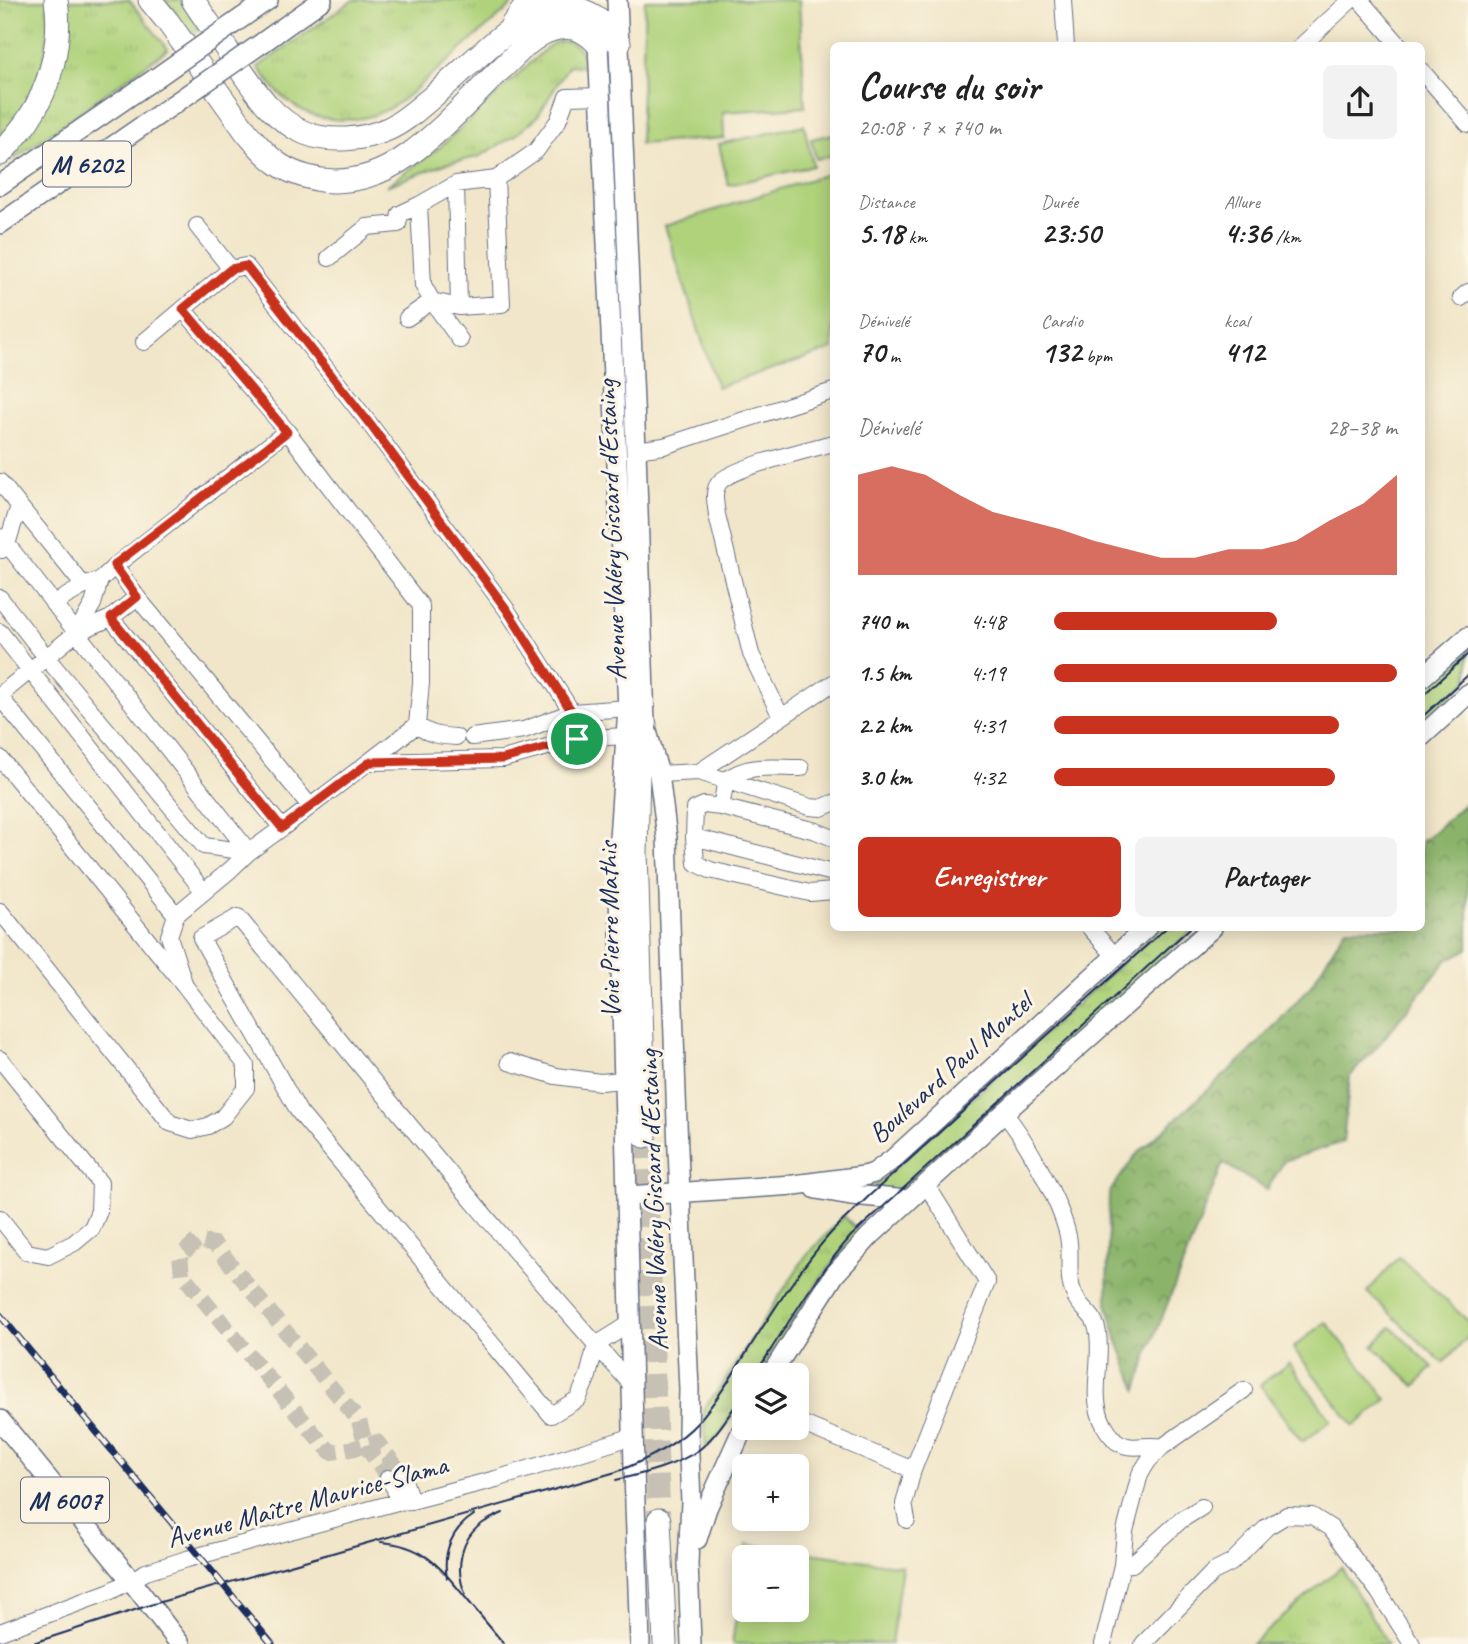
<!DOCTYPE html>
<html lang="fr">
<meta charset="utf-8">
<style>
body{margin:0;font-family:Caveat,sans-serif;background:#f2f2f2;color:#222;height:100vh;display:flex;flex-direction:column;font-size:26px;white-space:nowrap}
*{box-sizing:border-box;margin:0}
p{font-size:23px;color:#767676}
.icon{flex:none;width:38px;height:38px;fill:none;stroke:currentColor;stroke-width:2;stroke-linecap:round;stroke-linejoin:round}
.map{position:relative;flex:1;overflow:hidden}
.drawer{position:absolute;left:830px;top:42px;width:595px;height:889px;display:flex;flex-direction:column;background:#fff;border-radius:10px;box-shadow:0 4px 18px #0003}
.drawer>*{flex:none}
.controls{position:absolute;left:732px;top:1363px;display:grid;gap:14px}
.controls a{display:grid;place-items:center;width:77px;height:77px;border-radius:10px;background:#fff;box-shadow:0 4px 18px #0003;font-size:35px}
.pin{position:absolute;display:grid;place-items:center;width:60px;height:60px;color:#fff;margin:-30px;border:4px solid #fff;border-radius:50%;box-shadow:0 2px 7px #0007}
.round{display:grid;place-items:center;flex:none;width:74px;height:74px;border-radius:10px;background:#f2f2f2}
.overview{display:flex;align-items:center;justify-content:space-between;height:119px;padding:0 28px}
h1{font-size:38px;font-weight:700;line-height:52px}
.metrics{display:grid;grid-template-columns:repeat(3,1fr);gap:10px;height:119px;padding:7px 28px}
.metrics div{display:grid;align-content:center}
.metrics b{font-size:30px;font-weight:700}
.metrics small{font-size:19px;font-weight:400}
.metrics p{font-size:19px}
.chart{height:196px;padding:14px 28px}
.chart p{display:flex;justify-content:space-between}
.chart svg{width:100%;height:126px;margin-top:7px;fill:#c8321e;opacity:.7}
.action{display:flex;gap:14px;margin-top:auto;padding:14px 28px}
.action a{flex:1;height:80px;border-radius:10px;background:#c8321e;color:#fff;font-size:28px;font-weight:700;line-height:80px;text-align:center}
.action a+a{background:#f2f2f2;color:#222}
ul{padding:0 28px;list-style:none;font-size:23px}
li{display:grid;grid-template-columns:112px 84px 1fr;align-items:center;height:52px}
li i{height:18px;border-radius:9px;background:#c8321e}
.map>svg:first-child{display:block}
</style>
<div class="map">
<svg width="1468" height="1644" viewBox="0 0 1468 1644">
<defs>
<pattern id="grass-tufts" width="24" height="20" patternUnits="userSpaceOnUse" patternTransform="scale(1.75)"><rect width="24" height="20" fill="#afd27a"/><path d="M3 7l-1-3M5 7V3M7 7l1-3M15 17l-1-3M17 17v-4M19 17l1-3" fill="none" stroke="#96b56c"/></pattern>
<pattern id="forest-crowns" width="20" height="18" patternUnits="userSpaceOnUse" patternTransform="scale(1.75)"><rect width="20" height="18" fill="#8bb46a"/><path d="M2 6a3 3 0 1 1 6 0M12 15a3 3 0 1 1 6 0" fill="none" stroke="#71935a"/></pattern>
</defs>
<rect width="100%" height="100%" fill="#fcf5e5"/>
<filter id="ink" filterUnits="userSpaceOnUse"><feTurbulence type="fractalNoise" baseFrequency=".0143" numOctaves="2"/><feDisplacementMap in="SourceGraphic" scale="14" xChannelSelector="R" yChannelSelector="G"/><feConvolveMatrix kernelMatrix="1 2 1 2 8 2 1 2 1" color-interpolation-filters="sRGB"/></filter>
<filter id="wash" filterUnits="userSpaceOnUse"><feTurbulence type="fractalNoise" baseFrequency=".00686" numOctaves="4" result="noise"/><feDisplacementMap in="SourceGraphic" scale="28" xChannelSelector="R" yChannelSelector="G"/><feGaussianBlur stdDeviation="1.57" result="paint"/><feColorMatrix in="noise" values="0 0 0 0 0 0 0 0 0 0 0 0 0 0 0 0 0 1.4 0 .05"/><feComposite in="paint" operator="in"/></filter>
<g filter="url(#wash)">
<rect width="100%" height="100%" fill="#f1e6c9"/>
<path fill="url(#grass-tufts)" stroke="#65806c" stroke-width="2" d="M0 0H48C48 11 49 23 48 34 45 76 26 107 0 138Z
M67 0H129L168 49 14 159 13 155Z
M165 0H180L200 29 191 35Z
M353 0H514L509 8C484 29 460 51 435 72 424 81 414 92 402 100 365 128 312 127 279 93 271 85 265 76 258 67Z
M567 41C581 45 583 54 584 67L569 65 537 117 516 135 478 157 448 163 386 186 439 148 544 50 555 42Z
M1468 648V680L1421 723V691Z
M1161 928H1195L911 1186 894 1193 869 1191Z
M844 1216 860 1233 820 1279 758 1375 744 1376V1397L720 1434 706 1448 703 1409 717 1392 805 1257Z
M1341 1567 1388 1644H1252Z"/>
<path fill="url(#forest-crowns)" stroke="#537264" stroke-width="2" d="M1468 801V949L1448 959 1381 1042 1350 1076 1343 1142 1284 1161 1267 1190 1223 1163 1148 1353 1137 1390 1117 1339 1107 1303 1109 1193 1135 1156 1250 1052 1310 987 1346 928H1421V840L1427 838Z"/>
<path fill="#afd27a" stroke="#65806c" stroke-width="2" d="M645 0H799L805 107 723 112 724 138 640 144Z
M804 125 813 166 728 185 719 144Z
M833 134V155L816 159 811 139Z
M833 172V349L717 387 665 226Z
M1399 1257 1468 1321V1337L1443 1363 1367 1292Z
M1326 1322 1387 1399 1354 1426 1293 1348Z
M1391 1327 1433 1367 1415 1386 1373 1346Z
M1289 1363 1331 1420 1302 1442 1260 1385Z
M747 1544 902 1566 891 1644H732L744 1563V1610H796V1558L745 1557Z"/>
</g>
<g filter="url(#ink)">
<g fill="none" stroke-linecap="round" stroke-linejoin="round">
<path stroke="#c6c1b4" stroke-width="16" stroke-dasharray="16 8" stroke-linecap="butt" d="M388 1478 366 1446 359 1421 214 1244 198 1240 180 1256 182 1274 321 1442 331 1452C347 1450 362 1447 377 1442L402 1474"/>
<path stroke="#c6c1b4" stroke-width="23" stroke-dasharray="23 11" stroke-linecap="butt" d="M645 1136 659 1520"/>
<g stroke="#666f83" stroke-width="18">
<path id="minor" d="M1063 0 1066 46
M1360 0 1400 46
M509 23 526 0
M1301 46 1351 0
M1421 70 1468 124
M456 184 459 307
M419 205 423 285 432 301 460 340
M197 226 231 269
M329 258 367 227 398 224 400 214 419 205 456 184 496 179 536 151 558 121 567 97 601 96
M1461 298 1468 292
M183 309 287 431
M407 318 432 301 459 307 502 304 496 179
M144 342 231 269 246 266 372 427 507 610 572 712 577 739
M636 450 664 446 833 391
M0 482 84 586 100 580 115 566
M0 537 7 544 249 852
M2 550 7 544 19 506
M137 597 310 806
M0 598 46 657 204 846 249 852
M53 604 84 586
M111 618 282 828
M0 632 204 892
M76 633 93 604 100 580
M0 695 76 633 111 618 137 597 115 566 287 431 421 606V683L417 725 282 828 249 852 230 870 176 915 169 936 185 986
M0 697 176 915
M781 717 751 654 717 515C716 504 712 492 719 483 730 468 811 449 833 443
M417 725C429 735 441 736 456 737
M472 737 524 730 572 712 628 708
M0 758 185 986 246 1065V1088L223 1117 208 1126 192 1130 170 1123 0 911
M370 762 503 759 577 739 625 736
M699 772 810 807 821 808 833 803
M659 774 699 772 833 683
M721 807 726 780C747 763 775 768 801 768
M694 837 833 873
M833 838 816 831 721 807 704 805 695 809 694 837 696 863 710 870 810 893 833 891
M1090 928 1115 956
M0 1059 100 1183 99 1211 92 1228 74 1243 48 1256 27 1252 0 1218
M509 1062 556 1076 600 1082 623 1080
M1004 1113C1026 1139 1061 1203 1068 1236 1072 1255 1066 1277 1074 1294 1081 1312 1095 1311 1098 1334 1103 1369 1086 1401 1109 1433 1111 1435 1114 1439 1116 1441 1131 1452 1146 1443 1162 1447
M631 1323 596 1345 588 1376 578 1399 551 1415 299 1112 201 938 238 917C368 1074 496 1234 633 1386
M796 1421 913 1470
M402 1474 411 1501
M388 1478 395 1489 397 1502
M907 1520 904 1504 913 1470 987 1282 926 1184
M1122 1565 1132 1564 1181 1520 1202 1507
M0 1632 111 1591 146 1572 187 1559 397 1502 411 1501 496 1479 634 1436
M1103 1644 1122 1565 1125 1531 1140 1474 1149 1460 1162 1447 1244 1390
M1143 1644 1213 1572 1231 1563 1267 1527 1287 1515 1312 1516 1331 1528 1378 1591 1412 1644"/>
</g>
<g stroke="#666f83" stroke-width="22">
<path id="major" d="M617 0 636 450 645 724 659 774 667 838 678 1150 689 1389 688 1432 691 1502 688 1563 691 1644
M243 17 268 0
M262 43 322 0
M598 44 628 708 618 853 635 1504 640 1644
M0 185 156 78
M0 224 174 104
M1421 678 1468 637
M1421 737 1468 694
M816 1189 851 1195 908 1200
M627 1196 794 1185 864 1176 874 1173 893 1159 1146 928
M770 1376 835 1274 870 1236 1004 1113 1212 928
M0 1420 130 1579 180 1644
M697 1539 707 1508 744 1426"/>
</g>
<g stroke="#666f83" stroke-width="25">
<path id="highway" d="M150 0 168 22 247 133C256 143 265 155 277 163 290 173 305 177 321 180 352 184 382 174 407 156 441 132 470 99 501 69 515 56 532 36 551 30 569 23 586 30 598 44
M193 0C206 20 219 38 232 57 252 86 271 119 305 133 330 143 363 140 388 129 404 122 418 109 431 98 455 78 478 55 503 35 514 27 525 17 538 12 572 0 601 12 619 43
M0 154C10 143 20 132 28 120 51 87 62 40 56 0
M645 1136 636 852 638 771 645 724
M659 1520 665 1644"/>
</g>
<use href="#minor" stroke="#fff" stroke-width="16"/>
<use href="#major" stroke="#fff" stroke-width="19"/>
<use href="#highway" stroke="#fff" stroke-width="23"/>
<path stroke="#1b2f5e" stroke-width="2" d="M1421 697 1468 654
M1421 718 1468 675
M754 1376C785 1328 814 1279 851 1236L1190 928
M616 1480C642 1474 679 1465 700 1449 718 1434 731 1412 744 1392
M381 1542C424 1545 440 1567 465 1597 478 1613 491 1628 504 1644
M447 1578C442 1552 452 1529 474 1515
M465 1593C455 1570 460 1538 483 1523 489 1519 496 1516 503 1513
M30 1644 150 1605 616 1472C644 1461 677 1445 698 1422 726 1390 746 1351 770 1316 788 1288 808 1259 830 1234 842 1221 856 1209 869 1196L1166 928"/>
<g stroke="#1b2f5e" stroke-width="7">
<path id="rail" d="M0 1315 272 1644"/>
</g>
<use href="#rail" stroke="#fcf5e5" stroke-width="4.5" stroke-dasharray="13" stroke-linecap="butt"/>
<g stroke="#666f83" stroke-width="22" stroke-linecap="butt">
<path id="major-bridge" d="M156 78 243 17
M174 104 262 43"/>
</g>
<use href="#major-bridge" stroke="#fff" stroke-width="19"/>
</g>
</g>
<g fill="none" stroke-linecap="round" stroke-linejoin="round" filter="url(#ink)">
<g stroke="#fff" stroke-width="14">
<path id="route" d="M246 266 372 427 507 610 572 712 577 739 503 759 370 762 282 828 111 618 137 597 114 565 287 432 183 309 231 269Z"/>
</g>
<use href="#route" stroke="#c8321e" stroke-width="9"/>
</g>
<g text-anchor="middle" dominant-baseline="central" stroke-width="6" stroke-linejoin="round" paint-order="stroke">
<g fill="#fcf5e5" stroke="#5e6a86" stroke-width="2">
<rect x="43" y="141.5" width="88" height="45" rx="5"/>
<rect x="21" y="1477.5" width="88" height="45" rx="5"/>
</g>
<g font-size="26" font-weight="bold" fill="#1b2f5e">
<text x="87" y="164">M 6202</text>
<text x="65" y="1500">M 6007</text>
</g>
<g font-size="28" fill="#1b2f5e" stroke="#fcf5e5">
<text transform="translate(611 530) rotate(-92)">Avenue Valéry Giscard d'Estaing</text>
<text transform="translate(609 930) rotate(-91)">Voie Pierre Mathis</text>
<text transform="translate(950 1068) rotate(-42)">Boulevard Paul Montel</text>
<text transform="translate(653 1200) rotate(-92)">Avenue Valéry Giscard d'Estaing</text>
<text transform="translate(307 1501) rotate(-15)">Avenue Maître Maurice-Slama</text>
</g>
</g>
</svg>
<div class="controls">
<a><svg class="icon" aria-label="layers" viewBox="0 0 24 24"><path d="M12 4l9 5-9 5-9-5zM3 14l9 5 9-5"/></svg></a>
<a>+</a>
<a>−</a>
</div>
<div class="pin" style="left:577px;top:739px;background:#1e9e55"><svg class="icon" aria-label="arrive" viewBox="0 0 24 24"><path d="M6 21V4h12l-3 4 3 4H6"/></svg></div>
<section class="drawer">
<div class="overview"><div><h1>Course du soir</h1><p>20:08 · 7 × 740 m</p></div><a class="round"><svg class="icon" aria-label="share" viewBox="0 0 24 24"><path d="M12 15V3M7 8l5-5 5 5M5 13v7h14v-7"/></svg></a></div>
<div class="metrics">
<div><p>Distance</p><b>5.18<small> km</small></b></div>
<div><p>Durée</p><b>23:50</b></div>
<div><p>Allure</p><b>4:36<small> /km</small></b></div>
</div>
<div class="metrics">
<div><p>Dénivelé</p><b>70<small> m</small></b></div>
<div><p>Cardio</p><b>132<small> bpm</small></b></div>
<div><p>kcal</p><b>412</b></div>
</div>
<div class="chart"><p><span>Dénivelé</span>28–38 m</p>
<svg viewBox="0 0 160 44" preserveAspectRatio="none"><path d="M0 44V9L10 6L20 9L30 16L40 22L50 25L60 28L70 32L80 35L90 38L100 38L110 35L120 35L130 32L140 25L150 19L160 9V44z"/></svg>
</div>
<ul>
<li><b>740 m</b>4:48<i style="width:65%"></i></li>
<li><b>1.5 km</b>4:19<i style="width:100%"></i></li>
<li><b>2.2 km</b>4:31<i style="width:83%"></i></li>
<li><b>3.0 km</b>4:32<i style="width:82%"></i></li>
</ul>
<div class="action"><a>Enregistrer</a><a>Partager</a></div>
</section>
</div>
